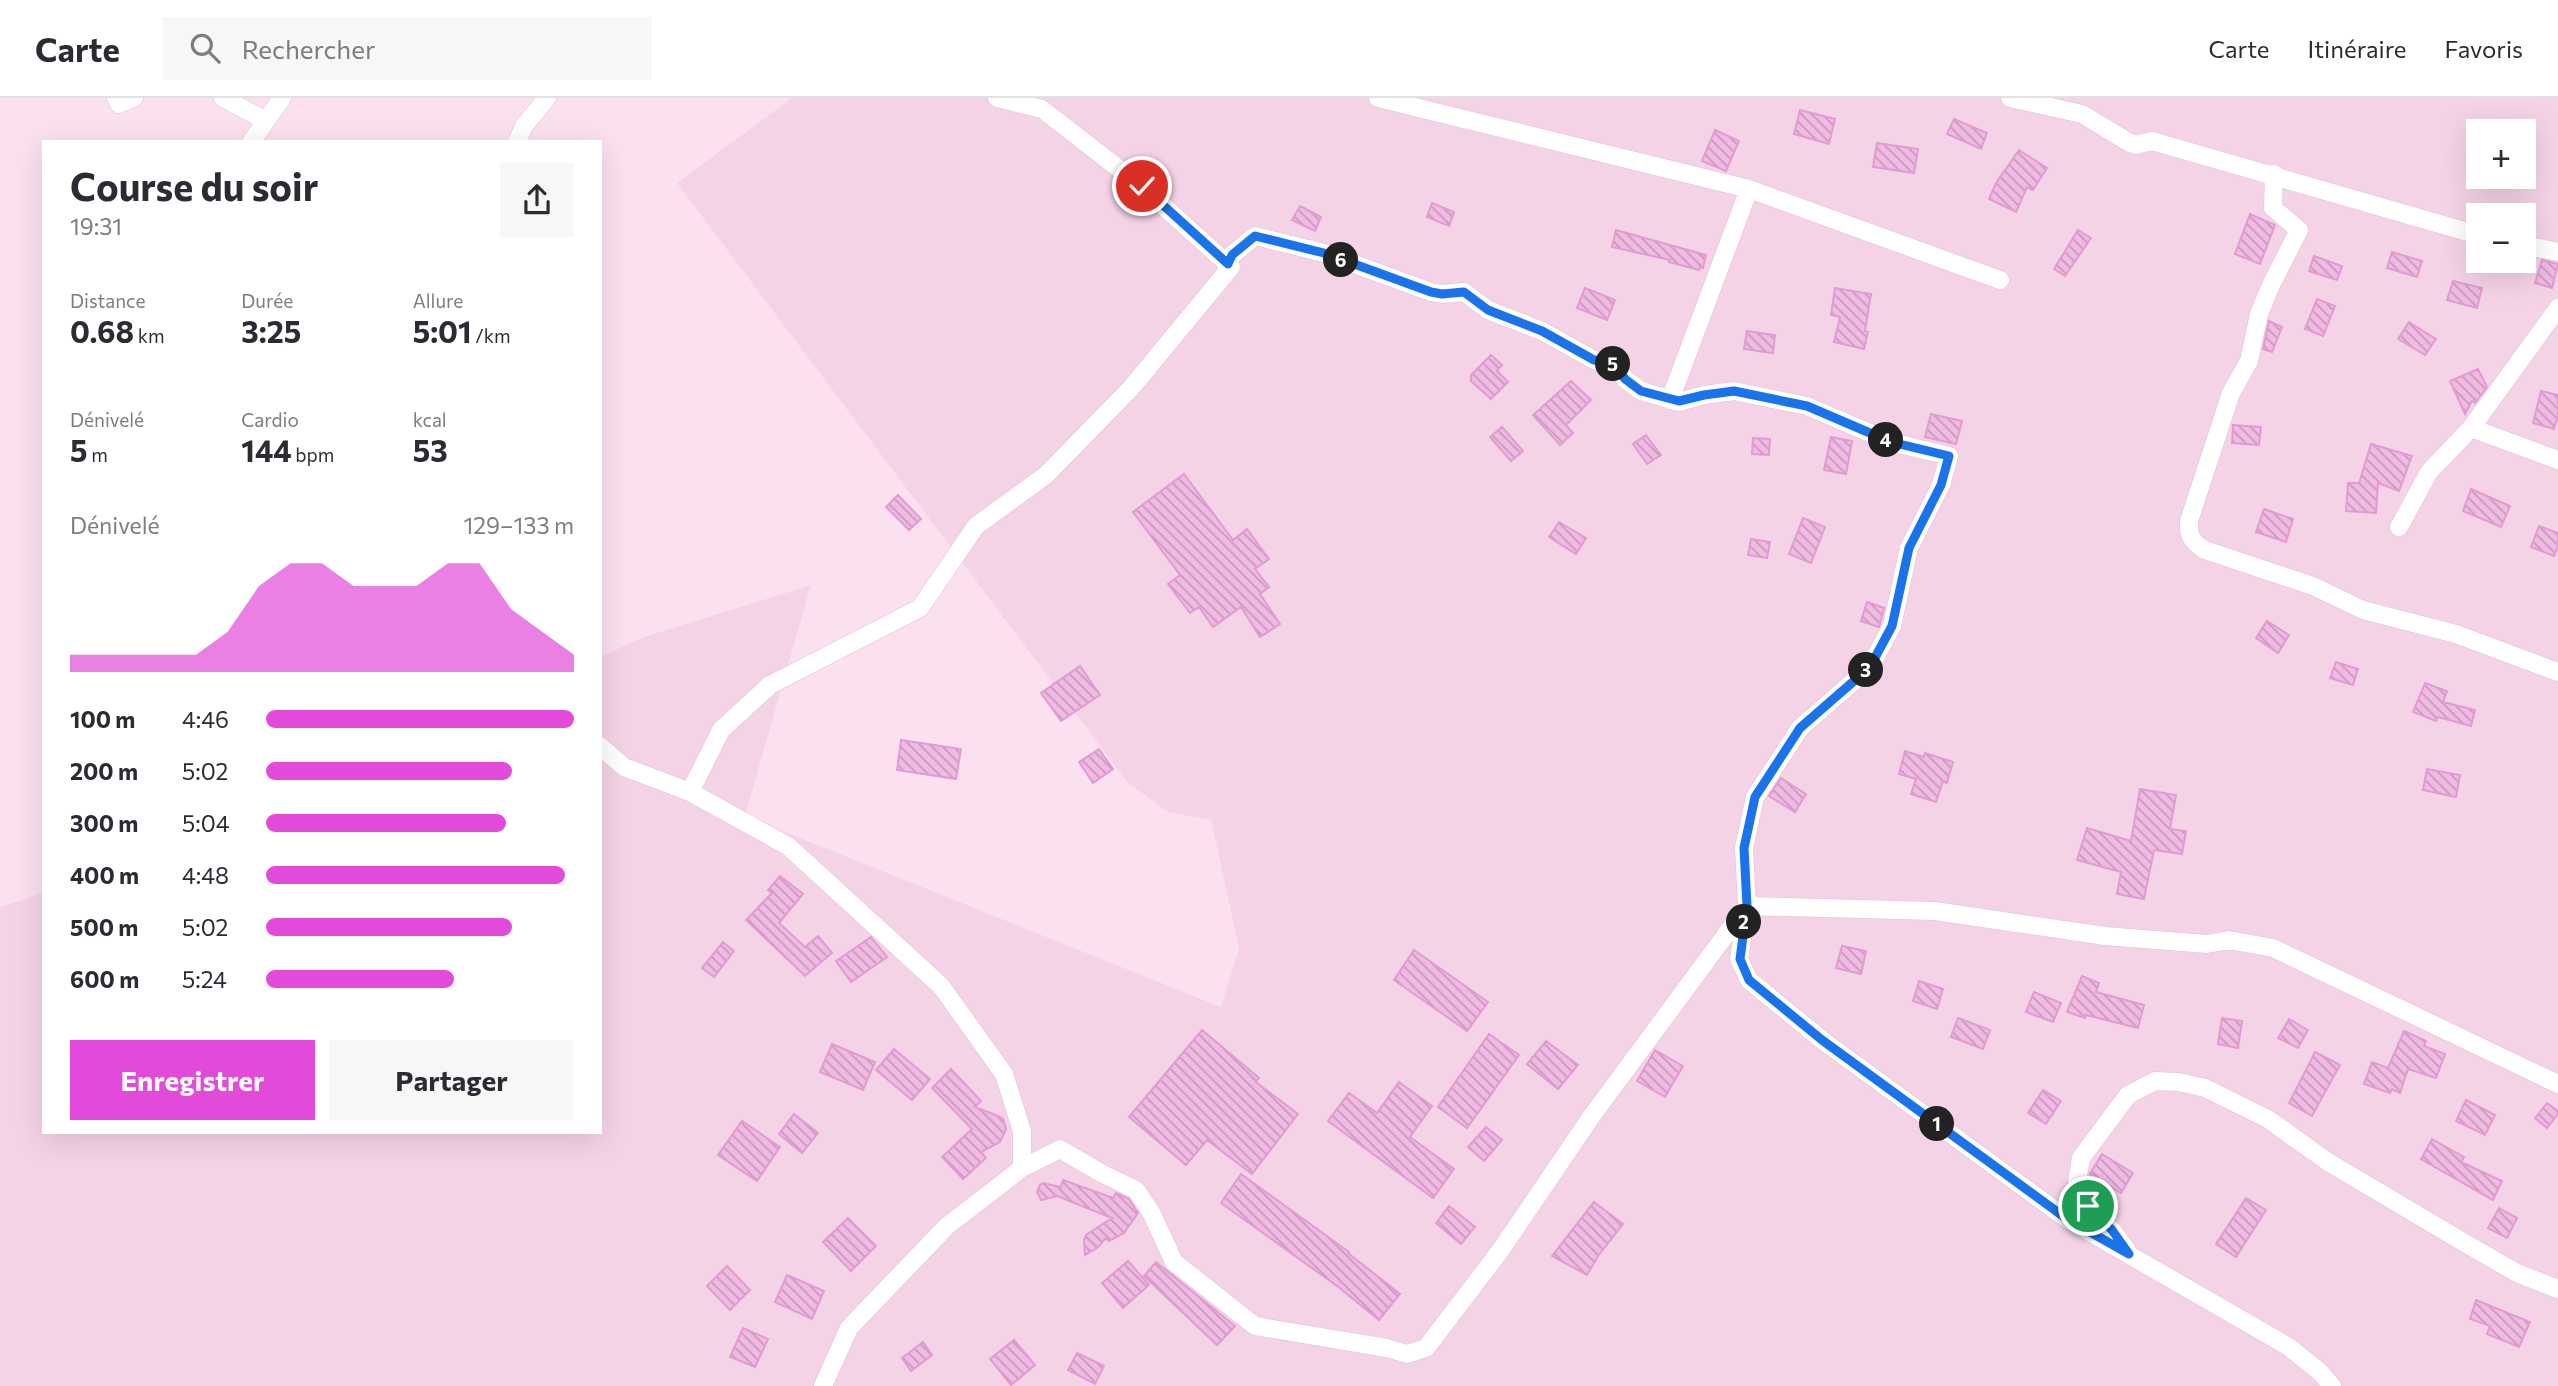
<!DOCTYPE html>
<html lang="fr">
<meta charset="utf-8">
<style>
body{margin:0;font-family:Commissioner,sans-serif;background:#f7f7f7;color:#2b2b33;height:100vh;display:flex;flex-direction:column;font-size:26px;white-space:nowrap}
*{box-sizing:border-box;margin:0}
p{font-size:23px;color:#7c7c81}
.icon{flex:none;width:38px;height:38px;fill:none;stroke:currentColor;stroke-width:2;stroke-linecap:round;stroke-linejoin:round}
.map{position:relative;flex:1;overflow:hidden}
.drawer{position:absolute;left:42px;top:42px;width:560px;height:994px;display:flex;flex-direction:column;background:#fff;border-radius:0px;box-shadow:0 7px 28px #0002}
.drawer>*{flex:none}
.tools{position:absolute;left:2466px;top:21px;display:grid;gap:14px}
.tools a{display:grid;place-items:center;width:70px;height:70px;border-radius:0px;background:#fff;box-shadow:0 7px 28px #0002;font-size:35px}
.pin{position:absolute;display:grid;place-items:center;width:60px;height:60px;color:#fff;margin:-30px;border:4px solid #fff;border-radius:50%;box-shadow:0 2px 7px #0007}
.km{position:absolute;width:35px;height:35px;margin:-18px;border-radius:50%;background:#222;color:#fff;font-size:19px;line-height:35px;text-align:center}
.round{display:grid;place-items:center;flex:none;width:74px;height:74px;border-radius:0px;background:#f7f7f7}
.head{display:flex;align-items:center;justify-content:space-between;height:119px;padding:0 28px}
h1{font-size:38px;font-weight:700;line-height:52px}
.stats{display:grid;grid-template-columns:repeat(3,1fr);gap:10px;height:119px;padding:7px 28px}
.stats div{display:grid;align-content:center}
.stats b{font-size:30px;font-weight:700}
.stats small{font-size:19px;font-weight:400}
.stats p{font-size:19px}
.chart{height:196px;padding:14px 28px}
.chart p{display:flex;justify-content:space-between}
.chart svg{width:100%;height:126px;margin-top:7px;fill:#e24ad9;opacity:.7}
.cta{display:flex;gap:14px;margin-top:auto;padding:14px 28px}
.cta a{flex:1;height:80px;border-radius:0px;background:#e24ad9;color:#fff;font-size:28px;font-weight:700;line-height:80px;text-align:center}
.cta a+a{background:#f7f7f7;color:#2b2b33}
ul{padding:0 28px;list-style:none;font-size:23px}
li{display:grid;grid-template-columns:112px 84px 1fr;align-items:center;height:52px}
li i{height:18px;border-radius:9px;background:#e24ad9}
header{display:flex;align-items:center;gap:42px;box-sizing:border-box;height:98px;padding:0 35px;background:#fff;border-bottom:2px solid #e1e1e2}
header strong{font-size:33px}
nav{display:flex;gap:38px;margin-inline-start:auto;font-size:24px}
.search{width:490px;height:63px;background:#f7f7f7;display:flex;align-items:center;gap:18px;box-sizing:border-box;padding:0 24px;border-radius:0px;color:#7c7c81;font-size:26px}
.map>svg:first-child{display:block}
</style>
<header>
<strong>Carte</strong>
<div class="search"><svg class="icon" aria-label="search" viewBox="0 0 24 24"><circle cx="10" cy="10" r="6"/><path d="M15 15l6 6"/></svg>Rechercher</div>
<nav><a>Carte</a><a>Itinéraire</a><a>Favoris</a></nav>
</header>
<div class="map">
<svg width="2558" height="1288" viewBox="0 0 2558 1288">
<defs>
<pattern id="building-back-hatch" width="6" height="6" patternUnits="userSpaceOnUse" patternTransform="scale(1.75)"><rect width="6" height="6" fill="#f0bae3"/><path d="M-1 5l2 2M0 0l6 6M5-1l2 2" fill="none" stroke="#c799bc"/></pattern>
</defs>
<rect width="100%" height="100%" fill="#fbe1f0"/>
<path fill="#f5d3e7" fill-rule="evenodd" d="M792 0H2558V1288H0V809L44 795V1034H600V559L644 539 811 487 745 718 1221 909 1239 850 1211 722 1168 714 1127 684 677 85ZM2478 33H2524V79H2478ZM2478 117H2524V163H2478Z"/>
<path fill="url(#building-back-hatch)" stroke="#e29bd2" stroke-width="2" d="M1800 12 1835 21 1829 46 1794 36Z
M1954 21 1987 35 1981 51 1947 36Z
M1715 32 1739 43 1726 73 1702 63Z
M1877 45 1918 51 1914 75 1873 69Z
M2019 52 2047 70 2033 92 2027 89 2016 114 1989 101 1996 85Z
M1432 105 1454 114 1449 128 1427 119Z
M1300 108 1321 119 1315 133 1292 122Z
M2250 116 2275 127 2260 166 2235 156Z
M1616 132 1706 157 1703 170 1700 169 1699 172 1669 164 1670 162 1612 149Z
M2078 132 2091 140 2065 178 2054 171Z
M2392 154 2422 163 2417 179 2387 170Z
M2314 158 2342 168 2337 182 2309 173Z
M2542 162 2558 166 2552 190 2535 185Z
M2453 183 2482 190 2477 210 2447 202Z
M1585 190 1615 202 1607 222 1577 210Z
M1835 190 1871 196 1865 233 1868 234 1864 251 1834 244 1840 219 1831 217Z
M2317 201 2335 208 2323 238 2305 231Z
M2269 223 2282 229 2272 254 2263 251Z
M2409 224 2436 241 2425 257 2398 241Z
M1747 233 1775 237 1773 255 1744 251Z
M1491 257 1502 267 1497 273 1508 284 1491 301 1471 283V277Z
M2478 271 2487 289 2475 305 2472 303 2465 316 2450 283Z
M1571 283 1591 302 1566 327 1573 335 1560 347 1533 317Z
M2541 293 2558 297V317L2554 331 2533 325Z
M1931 316 1962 323 1956 346 1925 339Z
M2233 327 2261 329 2259 347 2232 345Z
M1502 329 1523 353 1511 363 1490 339Z
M1646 337 1661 357 1647 366 1633 346Z
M1831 339 1852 343 1846 376 1824 372Z
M1753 340 1770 341 1769 357 1752 356Z
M2371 346 2412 358 2399 393 2378 385 2376 415 2346 413 2348 385H2359Z
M1184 376 1233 442 1247 431 1269 461 1255 471 1269 489 1260 496 1280 526 1260 539 1241 509 1213 529 1199 509 1190 515 1168 486 1180 477 1133 414Z
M2471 391 2510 408 2501 429 2463 413Z
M898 397 921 421 909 432 886 409Z
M2264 411 2293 421 2286 444 2256 434Z
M1803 420 1825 429 1811 465 1789 456Z
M1559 424 1586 440 1576 456 1549 439Z
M2539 428 2558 435V448L2554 458 2531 449Z
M1751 441 1770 444 1767 460 1748 457Z
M1867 504 1884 510 1879 529 1861 523Z
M2267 523 2289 537 2278 555 2256 540Z
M2336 564 2358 571 2353 587 2330 580Z
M1080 568 1100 597 1061 623 1041 595Z
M2425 585 2447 593 2443 604 2475 612 2471 628 2438 619 2436 623 2413 614Z
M901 642 961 651 956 681 897 672Z
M1099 651 1113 671 1093 685 1079 664Z
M1905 653 1924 659 1925 655 1953 664 1947 685 1943 683 1936 704 1911 696 1916 681 1899 676Z
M2427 671 2460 677 2456 699 2423 692Z
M1781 680 1806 696 1795 714 1769 698Z
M2140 691 2176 697 2170 731 2186 733 2182 756 2154 752 2144 801 2117 796 2121 774 2077 762 2087 730 2131 743Z
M780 778 803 796 779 825 805 849 818 838 832 855 805 878 746 822 772 795 768 792Z
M871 839 887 859 851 884 836 863Z
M723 844 734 853 714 879 702 870Z
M1842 848 1866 853 1861 876 1836 870Z
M1414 852 1488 904 1467 933 1394 882Z
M2082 878 2099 885 2096 894 2144 907 2138 930 2086 917 2085 920 2067 914Z
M1919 883 1943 891 1937 911 1913 903Z
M2034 894 2061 905 2053 924 2026 914Z
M1958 920 1990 932 1983 951 1951 939Z
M2222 920 2242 923 2238 950 2218 946Z
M2289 921 2308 932 2298 950 2278 940Z
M1202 932 1259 980 1256 984 1298 1016 1252 1076 1207 1042 1186 1067 1129 1019Z
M2404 933 2426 943 2424 948 2445 956 2436 980 2408 971 2400 995 2392 991 2390 995 2364 986 2372 964 2388 970Z
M1489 936 1519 957 1467 1030 1438 1009Z
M1546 943 1578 967 1558 991 1527 966Z
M832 946 875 964 863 992 820 974Z
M894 951 930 981 912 1002 876 972Z
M1655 952 1683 968 1665 999 1637 983Z
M2315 954 2340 967 2312 1018 2289 1005Z
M951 971 981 1003 975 1009 998 1018 1003 1021 1006 1031 1000 1044 981 1054 986 1060 963 1081 942 1059 972 1031 932 990Z
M1399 984 1432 1008 1410 1039 1454 1071 1433 1100 1328 1023 1349 995 1377 1015Z
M2043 992 2061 1003 2046 1026 2028 1015Z
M2466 1002 2495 1017 2485 1037 2456 1023Z
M2547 1005 2558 1013V1016L2547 1030 2535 1020Z
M794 1016 818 1035 802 1055 779 1036Z
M742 1023 780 1049 757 1083 718 1057Z
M1486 1029 1502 1042 1484 1063 1468 1049Z
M2432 1041 2464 1059 2461 1064 2502 1083 2493 1102 2421 1061Z
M2102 1056 2133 1075 2121 1095 2090 1076Z
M1241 1076 1349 1154 1348 1155 1400 1196 1379 1222 1337 1188 1221 1105Z
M1063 1082 1113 1100 1116 1095 1129 1101 1138 1115 1124 1135 1109 1143 1106 1140 1097 1150 1085 1157 1084 1143 1086 1137 1112 1120 1057 1098 1041 1102 1037 1094 1040 1087 1043 1085 1061 1089Z
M2246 1100 2266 1112 2236 1159 2216 1146Z
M1594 1104 1623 1126 1598 1158 1587 1177 1552 1158Z
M1449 1108 1475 1129 1461 1146 1436 1125Z
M2499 1110 2517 1120 2507 1140 2488 1130Z
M848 1120 876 1148 851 1173 823 1144Z
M1128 1163 1149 1187 1123 1210 1102 1185Z
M1156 1164 1235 1228 1217 1247 1144 1178Z
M727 1168 750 1192 730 1212 707 1188Z
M787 1177 824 1193 812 1221 775 1204Z
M2476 1202 2530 1224 2519 1249 2487 1236 2490 1228 2470 1221Z
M743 1230 768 1241 755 1269 730 1259Z
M1014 1242 1035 1267 1011 1287 990 1261Z
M923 1244 932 1257 911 1273 902 1260Z
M1077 1255 1104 1268 1095 1286 1068 1272Z"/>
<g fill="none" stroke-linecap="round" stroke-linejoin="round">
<g stroke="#dfbed5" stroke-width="19">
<path id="minor" d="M116 0 119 6 134 0
M223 0 265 22
M1378 0 1749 91 2000 182
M2010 0 2082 16 2130 45 2136 47 2152 43 2478 137
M251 44 282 0
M517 44 524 28 547 0
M2274 76 2273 110 2299 132 2271 187 2259 216 2249 263 2231 295 2189 423C2188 438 2192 444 2205 452L2313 488 2363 512 2456 536 2558 574
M2524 147 2558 154
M1228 166 1232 157 1255 138 1324 155 1431 194 1442 196 1464 194 1488 212 1542 233 1594 262 1612 265 1618 270 1625 281 1641 293 1679 304 1704 297 1734 293 1807 308 1891 344 1949 358 1941 387 1909 450 1892 528 1870 569 1800 630 1755 699 1744 750 1747 808 1739 861 1749 882 1822 942 2067 1121 2289 1249 2320 1274 2332 1288
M1670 302 1749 91
M2471 330 2558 362
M2399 429 2429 374 2471 330 2558 210
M600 648 624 669 690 694 788 748 941 888 1004 976 1022 1033V1070L1060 1051 1101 1075 1136 1092 1151 1114 1174 1164 1255 1228 1387 1250 1407 1256 1426 1250 1500 1153 1591 1019 1747 808 1935 813 2105 838 2207 846 2229 842 2273 850 2558 986
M690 694 721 632 770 587 920 510 976 428 1046 377 1131 290 1231 169 1141 88 1042 11 997 0
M2126 1151 2112 1132 2088 1108 2077 1084 2081 1060 2128 997 2155 983 2179 984 2205 990 2268 1021 2328 1064 2470 1148 2517 1175 2558 1191
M823 1288 849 1230 947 1128 1022 1070"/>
</g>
<use href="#minor" stroke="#fff" stroke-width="18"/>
</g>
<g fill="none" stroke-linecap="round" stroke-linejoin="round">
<g stroke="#fff" stroke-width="14">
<path id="route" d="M1142 88 1228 166 1232 157 1255 138 1324 155 1431 194 1442 196 1464 194 1488 212 1542 233 1594 262 1612 265 1618 270 1625 281 1641 293 1679 303 1704 297 1734 293 1807 308 1891 344 1949 358 1941 387 1909 450 1892 528 1870 569 1800 630 1755 699 1744 750 1747 808 1740 861 1749 882 1822 942 2067 1121 2129 1156 2112 1132 2088 1108"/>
</g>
<use href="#route" stroke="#1a73e8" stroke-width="9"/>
</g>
</svg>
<div class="tools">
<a>+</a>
<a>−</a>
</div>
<div class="pin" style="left:2088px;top:1108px;background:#1e9e55"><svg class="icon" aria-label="arrive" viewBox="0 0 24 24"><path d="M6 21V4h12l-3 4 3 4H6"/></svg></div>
<div class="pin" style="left:1142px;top:88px;background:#d93025"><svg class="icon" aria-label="check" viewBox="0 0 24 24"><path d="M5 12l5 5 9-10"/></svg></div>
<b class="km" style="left:1937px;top:1026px">1</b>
<b class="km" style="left:1744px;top:824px">2</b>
<b class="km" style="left:1866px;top:572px">3</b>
<b class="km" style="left:1886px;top:342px">4</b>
<b class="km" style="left:1613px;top:266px">5</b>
<b class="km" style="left:1341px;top:162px">6</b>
<section class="drawer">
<div class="head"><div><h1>Course du soir</h1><p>19:31</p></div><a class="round"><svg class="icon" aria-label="share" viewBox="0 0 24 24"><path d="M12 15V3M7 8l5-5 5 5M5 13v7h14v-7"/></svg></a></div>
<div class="stats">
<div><p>Distance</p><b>0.68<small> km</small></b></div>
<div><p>Durée</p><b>3:25</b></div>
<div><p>Allure</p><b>5:01<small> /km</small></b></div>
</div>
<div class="stats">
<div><p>Dénivelé</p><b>5<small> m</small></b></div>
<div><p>Cardio</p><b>144<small> bpm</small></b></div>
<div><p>kcal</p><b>53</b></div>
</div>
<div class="chart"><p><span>Dénivelé</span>129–133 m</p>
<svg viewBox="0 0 160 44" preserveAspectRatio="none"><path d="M0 44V38L10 38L20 38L30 38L40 38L50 30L60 14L70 6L80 6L90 14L100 14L110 14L120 6L130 6L140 22L150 30L160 38V44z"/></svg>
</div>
<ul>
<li><b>100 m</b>4:46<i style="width:100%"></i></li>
<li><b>200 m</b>5:02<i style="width:80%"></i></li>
<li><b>300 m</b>5:04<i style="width:78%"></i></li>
<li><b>400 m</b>4:48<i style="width:97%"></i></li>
<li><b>500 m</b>5:02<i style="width:80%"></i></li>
<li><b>600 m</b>5:24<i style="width:61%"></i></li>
</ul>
<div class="cta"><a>Enregistrer</a><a>Partager</a></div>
</section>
</div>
